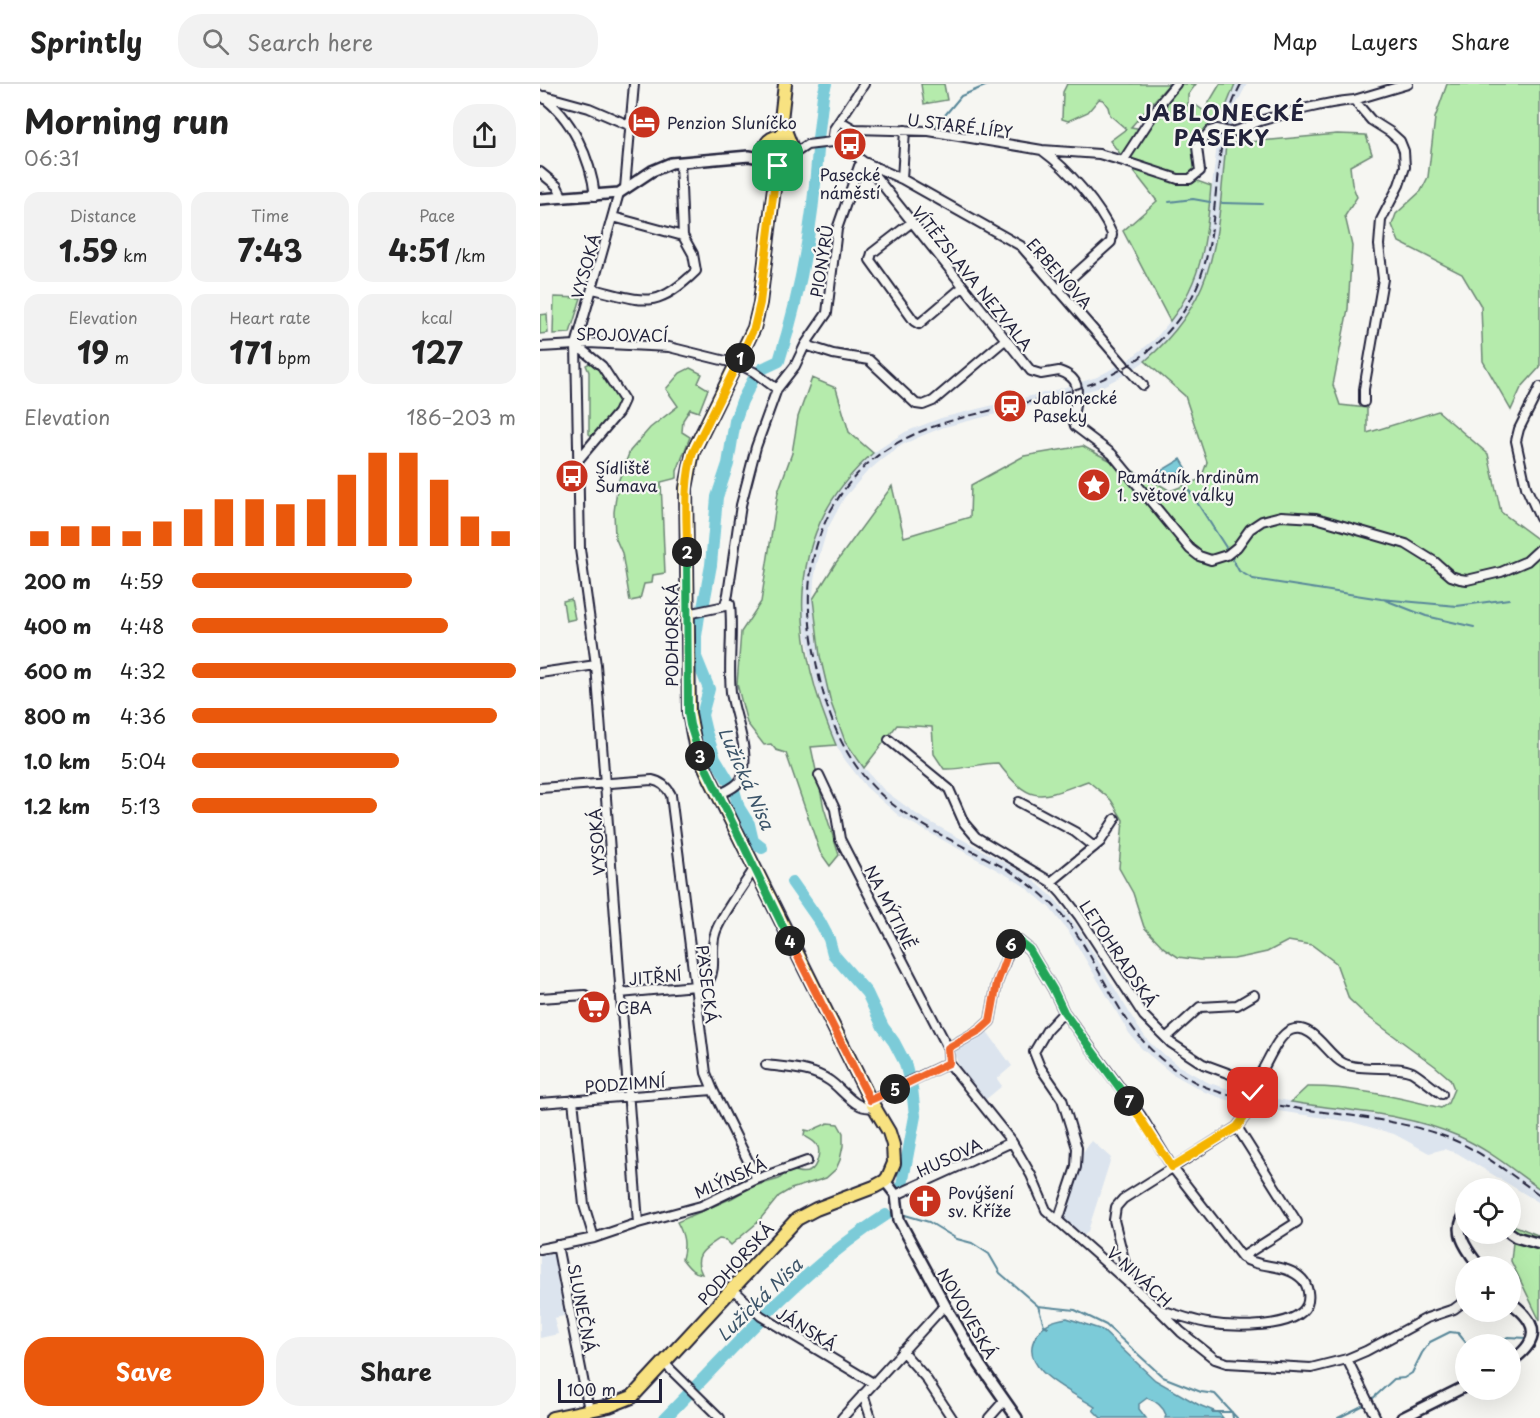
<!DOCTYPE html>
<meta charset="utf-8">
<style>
body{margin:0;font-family:"Playpen Sans",sans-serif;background:#f2f2f2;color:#222;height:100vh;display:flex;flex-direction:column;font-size:22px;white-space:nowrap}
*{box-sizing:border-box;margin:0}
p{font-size:20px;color:#767676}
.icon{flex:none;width:33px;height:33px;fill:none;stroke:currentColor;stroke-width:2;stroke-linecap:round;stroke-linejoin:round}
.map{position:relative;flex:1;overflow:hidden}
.panel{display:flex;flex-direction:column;background:#fff;width:540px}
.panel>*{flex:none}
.controls{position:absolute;left:915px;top:1094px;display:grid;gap:12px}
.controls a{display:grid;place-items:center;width:66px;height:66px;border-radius:50%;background:#fff;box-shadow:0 6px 24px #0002;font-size:30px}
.scale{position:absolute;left:18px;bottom:15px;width:104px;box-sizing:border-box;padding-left:6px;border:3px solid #22223b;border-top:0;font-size:16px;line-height:21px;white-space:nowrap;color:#22223b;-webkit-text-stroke:4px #f6f6f2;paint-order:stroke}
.pin{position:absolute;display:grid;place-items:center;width:51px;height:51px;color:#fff;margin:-26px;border-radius:12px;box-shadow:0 3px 9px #0006}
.km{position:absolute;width:30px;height:30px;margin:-15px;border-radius:50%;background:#222;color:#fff;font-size:16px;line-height:30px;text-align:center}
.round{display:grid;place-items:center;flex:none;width:63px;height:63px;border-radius:24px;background:#f2f2f2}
.summary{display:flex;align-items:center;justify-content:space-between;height:102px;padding:0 24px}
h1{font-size:33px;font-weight:700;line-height:45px}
.figures{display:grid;grid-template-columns:repeat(3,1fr);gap:9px;height:102px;padding:6px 24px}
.figures div{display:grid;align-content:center;border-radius:15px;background:#f2f2f2;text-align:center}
.figures b{font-size:30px;font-weight:700}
.figures small{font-size:16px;font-weight:400}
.figures p{font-size:16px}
.chart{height:168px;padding:12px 24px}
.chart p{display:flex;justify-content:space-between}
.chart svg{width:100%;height:108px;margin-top:6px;stroke:#ea580c;stroke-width:6}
.cta{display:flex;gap:12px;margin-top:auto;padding:12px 24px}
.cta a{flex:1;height:69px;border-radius:24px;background:#ea580c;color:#fff;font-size:24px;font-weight:700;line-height:69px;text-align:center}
.cta a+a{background:#f2f2f2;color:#222}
ul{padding:0 24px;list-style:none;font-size:20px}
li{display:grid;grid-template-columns:96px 72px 1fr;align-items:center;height:45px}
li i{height:15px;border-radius:8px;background:#ea580c}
header{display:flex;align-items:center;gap:36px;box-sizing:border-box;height:84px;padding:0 30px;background:#fff;border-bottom:2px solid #e0e0e0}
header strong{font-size:28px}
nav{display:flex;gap:33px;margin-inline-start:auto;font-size:21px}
.search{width:420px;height:54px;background:#f2f2f2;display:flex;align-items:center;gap:15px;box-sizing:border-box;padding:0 21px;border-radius:24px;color:#767676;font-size:22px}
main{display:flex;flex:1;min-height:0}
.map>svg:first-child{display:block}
</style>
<header>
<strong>Sprintly</strong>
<div class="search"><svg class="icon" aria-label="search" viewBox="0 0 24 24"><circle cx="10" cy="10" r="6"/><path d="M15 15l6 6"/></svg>Search here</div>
<nav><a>Map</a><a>Layers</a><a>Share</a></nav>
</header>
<main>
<section class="panel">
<div class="summary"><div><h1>Morning run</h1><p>06:31</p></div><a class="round"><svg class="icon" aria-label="share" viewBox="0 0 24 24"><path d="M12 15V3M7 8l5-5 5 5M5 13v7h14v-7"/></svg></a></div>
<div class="figures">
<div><p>Distance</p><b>1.59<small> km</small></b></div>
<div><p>Time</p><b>7:43</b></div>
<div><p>Pace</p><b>4:51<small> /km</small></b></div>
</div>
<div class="figures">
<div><p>Elevation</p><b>19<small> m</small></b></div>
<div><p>Heart rate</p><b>171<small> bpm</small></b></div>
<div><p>kcal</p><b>127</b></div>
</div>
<div class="chart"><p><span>Elevation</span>186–203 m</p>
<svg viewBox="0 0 160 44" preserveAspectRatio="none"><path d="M5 44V38M15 44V36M25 44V36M35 44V38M45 44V34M55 44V29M65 44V25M75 44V25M85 44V27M95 44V25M105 44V15M115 44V6M125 44V6M135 44V17M145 44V32M155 44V38"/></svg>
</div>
<ul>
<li><b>200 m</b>4:59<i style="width:68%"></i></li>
<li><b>400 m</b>4:48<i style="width:79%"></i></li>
<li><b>600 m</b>4:32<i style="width:100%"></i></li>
<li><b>800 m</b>4:36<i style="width:94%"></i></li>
<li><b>1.0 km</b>5:04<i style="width:64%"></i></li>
<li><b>1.2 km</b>5:13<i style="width:57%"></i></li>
</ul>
<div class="cta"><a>Save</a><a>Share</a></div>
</section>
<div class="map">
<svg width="1000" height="1334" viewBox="0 0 1000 1334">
<rect width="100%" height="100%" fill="#f6f6f2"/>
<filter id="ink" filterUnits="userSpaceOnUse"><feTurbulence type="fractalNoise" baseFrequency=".0167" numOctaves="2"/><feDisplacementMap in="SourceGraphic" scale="12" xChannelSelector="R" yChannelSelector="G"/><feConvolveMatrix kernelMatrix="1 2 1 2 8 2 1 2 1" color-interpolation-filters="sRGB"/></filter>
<g filter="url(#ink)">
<path fill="#dce4ee" d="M695 0H707L697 19 689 47 675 162 671 182 654 222 629 255 605 277 588 289 561 303 538 310 404 343 379 353 360 362 340 377 326 389 304 414 287 446 277 480 274 496 273 515 276 551 291 619 299 641 313 671 344 706 379 732 473 783 490 793 516 816 539 845 598 943 609 958 637 981 669 999 706 1010 860 1035 899 1044 934 1060 1000 1105V1119L917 1069 904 1065 889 1069 854 1050 812 1038 738 1027 684 1015 665 1008 631 989 602 965 589 949 531 851 509 823 484 802 468 792 359 732 326 703 305 676 296 661 289 645 274 595 263 533 264 495 272 458 278 442 296 409 319 382 333 369 365 348 401 334 519 305 557 293 590 275 615 255 630 237 645 217 661 179 665 160 679 44Z
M446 946 472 982 457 995 462 1002 445 1016 419 982 412 964Z
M552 1057 571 1074 548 1147 543 1153 522 1135 543 1068Z
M13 1169 24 1232 14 1234 18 1250 0 1254V1171Z"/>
<path fill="#b5ebac" stroke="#6c8674" stroke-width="1.5" d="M381 0H404L407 16 384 20Z
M527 0H629L591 43 608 46V43L627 27V18L639 0H656L648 11V22H657L664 27 680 0H695L683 30 671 39 653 67 657 97 671 102C667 153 663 195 630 237L583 147 617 117 570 57 586 45 570 31 568 23 563 16 559 15 548 28 528 37 522 35 523 8Z
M907 0H1000V283L981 304 971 326 943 277 941 222 922 190 859 158 852 141 856 130 881 107 888 93 895 34Z
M797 50 826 51 832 70 810 82 812 100 817 113 805 132 812 162 808 225 793 301 800 321 827 324V349L898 327 948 370 961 428 1000 457V1105C974 1087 948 1065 918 1052 867 1029 806 1027 751 1018L767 1003C810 1002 859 1013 901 1024L908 1019 914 1005 910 995 895 982 827 932 809 915 796 879 772 861 748 857 727 868 709 872 694 875 660 876 638 873 624 864 604 843 593 809 579 784 583 736 571 716 548 697C501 714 492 723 458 679 437 679 425 686 404 685L394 670 392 643 357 641 324 684 305 657 291 619 280 572 273 515 295 480 352 402 364 453 430 433 431 401 484 372 543 362C571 379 603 389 630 407L661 395 667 378 645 312 605 277C680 213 677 150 686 60Z
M14 213 41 214 30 249 13 250Z
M7 230 8 249 0 250V231Z
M52 278 59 284 80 316 75 327 54 354 49 350V288L46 281Z
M150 284 162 290 158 299 168 305 159 328 150 325 143 336 142 348 150 353 137 387V394L121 398 125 489 113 491 112 499 104 500 100 515 90 517 82 469 75 453 74 428 78 398 90 367 110 344 138 322 126 305 140 289Z
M272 294 296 304 309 348 333 369C241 450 251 557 296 661L271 663 284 724 299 771 290 782 280 768 246 669 236 666 231 660 224 661 207 639 197 600 201 548 221 518 238 408 252 369 258 333Z
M31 515 35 535 26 537 23 517Z
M288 1039 298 1040 303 1049V1062L300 1076 296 1085 286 1094 251 1105 239 1112 217 1139 191 1161 186 1156 179 1155C164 1165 152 1172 162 1190 152 1189 148 1182 142 1175 146 1160 144 1151 137 1138L192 1114 211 1103 239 1095 250 1085C256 1088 264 1090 270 1087 277 1083 282 1066 276 1060 273 1056 268 1055 264 1051L265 1046 270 1047Z
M973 1141 1000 1152V1237L971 1177 973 1158Z"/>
<path fill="#7ccbd8" stroke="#588799" stroke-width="1.5" d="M641 375 647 385 628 397 621 387Z
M527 1234 562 1246 615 1296 659 1321 679 1329 683 1334H625L626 1331C623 1322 616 1317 607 1314L599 1320V1325L606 1334H561L553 1326 555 1323C537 1310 475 1286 496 1252 503 1239 514 1236 527 1234Z"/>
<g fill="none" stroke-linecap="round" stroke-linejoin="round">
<path stroke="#588799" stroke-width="2" d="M396 42 421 12 450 0
M629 118 653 115 670 118
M682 119 722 120
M638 389 687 465
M691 472 699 487 713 495 841 515 917 522 969 515
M845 516 886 532 934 543
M365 1131 389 1138 417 1155 432 1159 449 1170 460 1189 498 1222 535 1226 566 1241 623 1293 661 1308 675 1310 697 1334
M498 1222 504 1241 508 1243
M955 1260 968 1253 987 1254
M830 1317 854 1295 864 1294 872 1289 882 1269 890 1258 910 1248 918 1249 927 1260
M672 1328H692L693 1334
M798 1334 826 1320"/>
<path stroke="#7ccbd8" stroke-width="12" d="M278 55 283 11 286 0
M163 524 171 481 177 413 188 380 195 337 202 317 214 294 222 285 239 277C261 208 273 139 278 66
M159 532 156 552V573L169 605 162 631 166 648 175 674 194 706 199 724 209 740 213 757 222 764
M252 798 280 838 289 855 293 870 327 909 343 943 354 958 365 979 368 991
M362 1101 375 1032 372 1004
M125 1334C195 1263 262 1184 346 1131"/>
<g stroke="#22223b" stroke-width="12">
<path id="minor" d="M0 11C32 33 51 75 55 112
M5 12 49 24 91 42
M814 16 868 0
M300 37 314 45 389 47 502 66 559 70 583 77 622 17 636 0
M689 48C701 48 710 40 720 37 751 28 782 19 814 16L831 36 850 48 860 57 864 67 865 83 859 101 841 136 839 161 843 195 824 305V318
M292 58 294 45 324 0
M503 67C528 85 560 122 572 150L571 158 518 206
M252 71 267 61 292 58 298 59 324 78 362 95 481 162 584 281
M583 77 638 95H650L660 87 657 63 670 47 677 45
M324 78 491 287 501 290 519 287C553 298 527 323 535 342L572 370 650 465 659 472 671 476 687 471 697 463 710 445 722 437 741 432 776 434 866 460 895 478 911 492 920 495 927 496 961 488 987 477 1000 465
M0 88 17 102 23 114
M362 95 365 46
M85 104 94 0
M79 109 36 261 40 465 56 581 98 1139
M73 133 143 152
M372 138 332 169 330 176 374 237 379 240 419 206 424 204
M53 205C104 217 115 227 156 187L153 170 143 152 140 78
M36 261 62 282 84 316 78 329 39 375
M265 261 293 270 329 276 376 320 383 321 393 317 466 255
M0 263 36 261 48 259 129 263 198 280 214 288 237 305
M589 286 603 301
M1000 303 979 345 976 357 986 403 1000 434
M147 530 185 522 188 510 201 421 216 363 237 305 255 282 265 261 287 229 297 145 319 82 324 78
M0 589 56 581
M349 656 409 705 424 739 436 753 511 798 522 810 539 832 604 932 631 959 663 980 701 994 712 1002
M279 691 295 725 300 755 408 964 409 979
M0 704 112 696C122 698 127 703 131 711L166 989 173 1006 217 1095
M178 711C186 707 197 703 201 695 212 671 194 632 191 608 188 579 193 549 190 520L186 517
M479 718 535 748 554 763
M511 798 560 758 575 735
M80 909 155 902 169 897C177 882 170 866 175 850 179 834 205 800 214 785
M0 914 45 911
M626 954 660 923 697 921 714 911
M408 964 440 946 450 937 457 899 473 856 479 857 489 865 513 905 524 928 601 1032 632 1083 702 1173C719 1185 747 1179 762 1195 768 1201 770 1213 767 1221 756 1246 690 1243 667 1239 651 1236 634 1230 618 1225
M409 979 472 1058 491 1091 506 1126 618 1225 641 1248 675 1275 687 1279 771 1284 807 1275 826 1267 887 1234 914 1225 926 1216
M226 981C247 984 272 984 290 997 303 1006 316 1027 333 1023
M712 1002C725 988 735 952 751 946 773 938 787 971 803 979 821 988 855 980 872 988 882 994 892 1003 902 1010
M33 1016 44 1121 54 1154
M330 1016 409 979
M0 1019 173 1006
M697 1043 757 1138 702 1173
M356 1111 472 1058
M518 1137 536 1083 537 1064 522 1015 500 983 494 968 507 946 524 928
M17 1161 49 1326
M0 1165 54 1154 98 1139 161 1122 217 1095 267 1077
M590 1199 574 1136 576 1123 583 1115 697 1043 709 1027
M193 1205 221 1232 333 1299
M362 1267 385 1293 412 1334
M807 1275 836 1334
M125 1280 180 1334
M323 1310 331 1334
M302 1334 405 1221
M449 1334 464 1317"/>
</g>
<g stroke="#22223b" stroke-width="14">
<path id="tertiary" d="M0 115 79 109 112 87 131 79 209 72 227 75
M345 1097 356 1111 359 1136 405 1221 440 1281 477 1334
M926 1130C911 1147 928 1167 939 1182
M970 1149 976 1153 1000 1160
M970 1218C1000 1240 1000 1257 970 1278
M862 1334 926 1302"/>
</g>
<g stroke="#22223b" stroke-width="16">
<path id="primary" d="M243 80C217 87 219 43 248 55
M12 1334 69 1322 92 1313 257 1135 276 1125 334 1103 345 1097 348 1093 354 1079 353 1061 349 1048 330 1016 168 690 155 661 149 629 146 404 153 368 214 244 220 219 235 96 243 80 250 75 253 67 241 36 245 0"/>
</g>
<use href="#minor" stroke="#f6f6f2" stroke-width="8"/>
<use href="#tertiary" stroke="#f6f6f2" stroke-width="9"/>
<use href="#primary" stroke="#f8e281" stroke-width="12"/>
<path stroke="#22223b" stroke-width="2" stroke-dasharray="9 4.5" stroke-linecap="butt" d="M701 0C658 85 697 176 624 252 530 353 361 292 289 430 269 470 265 512 272 555 283 625 302 686 363 728 396 751 435 767 470 787 497 804 518 823 536 849 573 905 586 958 648 994 673 1009 702 1015 730 1020 784 1030 842 1032 895 1049 934 1061 967 1088 1000 1111"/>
<g stroke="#22223b" stroke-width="12" stroke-linecap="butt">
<path id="minor-bridge" d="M677 45 689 48
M709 1027 713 1009"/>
</g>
<use href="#minor-bridge" stroke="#f6f6f2" stroke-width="8"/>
</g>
</g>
<g fill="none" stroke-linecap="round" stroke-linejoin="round" filter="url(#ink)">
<g stroke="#fff" stroke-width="12">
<path id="split-1" d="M200 274 214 244 220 219 235 96 243 80 238 82"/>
</g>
<g stroke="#fff" stroke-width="12">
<path id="split-2" d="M147 468C147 435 143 400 153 368L200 274"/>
</g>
<g stroke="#fff" stroke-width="12">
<path id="split-3" d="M147 468 148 629 150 641 160 672"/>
</g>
<g stroke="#fff" stroke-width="12">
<path id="split-4" d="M160 672 250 857"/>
</g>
<g stroke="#fff" stroke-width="12">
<path id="split-5" d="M250 857 330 1016 355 1005"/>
</g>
<g stroke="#fff" stroke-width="12">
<path id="split-6" d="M355 1005 409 979 408 964 440 946 450 937 457 899 471 860"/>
</g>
<g stroke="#fff" stroke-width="12">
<path id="split-7" d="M471 860 473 856 479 857 489 865 513 905 524 928 589 1017"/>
</g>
<g stroke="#fff" stroke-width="12">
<path id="split-8" d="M589 1017 632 1083 697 1043 709 1027 713 1009"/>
</g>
<use href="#split-1" stroke="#f5b400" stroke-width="8"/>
<use href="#split-2" stroke="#f5b400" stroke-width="8"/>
<use href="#split-3" stroke="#22a559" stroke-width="8"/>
<use href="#split-4" stroke="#22a559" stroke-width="8"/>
<use href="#split-5" stroke="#f0652b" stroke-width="8"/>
<use href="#split-6" stroke="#f0652b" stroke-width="8"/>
<use href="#split-7" stroke="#22a559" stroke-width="8"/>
<use href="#split-8" stroke="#f5b400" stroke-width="8"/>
</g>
<defs>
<g id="hotel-disc" transform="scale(1.725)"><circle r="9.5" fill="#c8321e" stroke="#f6f6f2"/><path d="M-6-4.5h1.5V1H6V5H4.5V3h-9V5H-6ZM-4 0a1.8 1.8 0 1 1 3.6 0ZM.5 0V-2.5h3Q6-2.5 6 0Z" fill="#fff"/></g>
<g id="bus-disc" transform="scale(1.725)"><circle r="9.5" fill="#c8321e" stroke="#f6f6f2"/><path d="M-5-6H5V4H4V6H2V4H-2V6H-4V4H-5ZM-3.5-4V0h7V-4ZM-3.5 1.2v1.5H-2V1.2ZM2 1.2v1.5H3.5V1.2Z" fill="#fff"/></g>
<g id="station-disc" transform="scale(1.725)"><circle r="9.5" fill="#c8321e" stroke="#f6f6f2"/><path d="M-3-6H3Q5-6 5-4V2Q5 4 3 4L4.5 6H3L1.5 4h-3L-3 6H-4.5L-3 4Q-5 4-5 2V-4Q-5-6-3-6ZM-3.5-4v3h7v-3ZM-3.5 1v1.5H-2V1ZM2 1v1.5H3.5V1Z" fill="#fff"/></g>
<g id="sight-disc" transform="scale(1.725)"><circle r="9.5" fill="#c8321e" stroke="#f6f6f2"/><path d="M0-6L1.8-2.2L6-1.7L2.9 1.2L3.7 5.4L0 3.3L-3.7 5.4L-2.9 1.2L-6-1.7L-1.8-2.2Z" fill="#fff"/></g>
<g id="supermarket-disc" transform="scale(1.725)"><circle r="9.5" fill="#c8321e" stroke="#f6f6f2"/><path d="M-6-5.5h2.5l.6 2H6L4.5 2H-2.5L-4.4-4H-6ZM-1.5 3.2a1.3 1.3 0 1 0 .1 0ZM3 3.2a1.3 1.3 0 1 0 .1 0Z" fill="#fff"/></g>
<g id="church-disc" transform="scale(1.725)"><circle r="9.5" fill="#c8321e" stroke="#f6f6f2"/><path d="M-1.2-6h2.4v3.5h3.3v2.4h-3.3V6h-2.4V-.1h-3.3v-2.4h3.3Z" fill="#fff"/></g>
</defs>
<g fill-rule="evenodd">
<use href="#hotel-disc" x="104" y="38"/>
<use href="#bus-disc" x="310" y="60"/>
<use href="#station-disc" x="470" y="322"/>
<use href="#bus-disc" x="32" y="392"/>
<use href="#sight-disc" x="554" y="401"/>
<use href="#supermarket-disc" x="54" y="923"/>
<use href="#church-disc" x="385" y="1117"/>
</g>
<g text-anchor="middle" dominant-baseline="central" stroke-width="4.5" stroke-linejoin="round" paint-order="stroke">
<g font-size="16" fill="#22223b" stroke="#f6f6f2" text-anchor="start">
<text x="127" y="38">Penzion Sluníčko</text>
<text x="310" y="90" text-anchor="middle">Pasecké<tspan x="310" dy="18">náměstí</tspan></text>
<text x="493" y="313">Jablonecké<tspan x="493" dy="18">Paseky</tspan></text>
<text x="55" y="383">Sídliště<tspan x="55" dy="18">Šumava</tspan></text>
<text x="577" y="392">Památník hrdinům<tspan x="577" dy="18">1. světové války</tspan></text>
<text x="77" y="923">CBA</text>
<text x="408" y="1108">Povýšení<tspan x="408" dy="18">sv. Kříže</tspan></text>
</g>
<g font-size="16" fill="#22223b" stroke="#f6f6f2">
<text transform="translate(420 41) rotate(7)">U STARÉ LÍPY</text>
<text transform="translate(281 177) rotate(-81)">PIONÝRŮ</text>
<text transform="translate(45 182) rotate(-74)">VYSOKÁ</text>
<text transform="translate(520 189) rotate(48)">ERBENOVA</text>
<text transform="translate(433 194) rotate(51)">VÍTĚZSLAVA NEZVALA</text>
<text transform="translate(82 250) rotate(1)">SPOJOVACÍ</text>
<text transform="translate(131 551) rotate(-90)">PODHORSKÁ</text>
<text transform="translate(56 758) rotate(-94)">VYSOKÁ</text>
<text transform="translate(351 823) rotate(63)">NA MÝTINĚ</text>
<text transform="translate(579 869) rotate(56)">LETOHRADSKÁ</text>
<text transform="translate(115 892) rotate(-5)">JITŘNÍ</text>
<text transform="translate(168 900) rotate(83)">PASECKÁ</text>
<text transform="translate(85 999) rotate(-4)">PODZIMNÍ</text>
<text transform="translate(409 1073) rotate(-25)">HUSOVA</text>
<text transform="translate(190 1093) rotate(-24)">MLÝNSKÁ</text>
<text transform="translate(195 1179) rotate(-48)">PODHORSKÁ</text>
<text transform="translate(600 1192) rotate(42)">V NIVÁCH</text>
<text transform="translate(43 1224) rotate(79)">SLUNEČNÁ</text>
<text transform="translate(428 1229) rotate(60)">NOVOVESKÁ</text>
<text transform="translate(267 1244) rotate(31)">JÁNSKÁ</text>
</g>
<g font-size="18" font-style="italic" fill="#3d556a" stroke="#f6f6f2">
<text transform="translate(207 694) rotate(66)">Lužická Nisa</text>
<text transform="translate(219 1215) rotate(-44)">Lužická Nisa</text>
</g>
<g font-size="22" font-weight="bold" letter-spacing="1.5" fill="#22223b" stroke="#f6f6f2">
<text x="682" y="27">JABLONECKÉ<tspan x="682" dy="25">PASEKY</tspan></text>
</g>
</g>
</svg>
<div class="controls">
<a><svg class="icon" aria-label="locate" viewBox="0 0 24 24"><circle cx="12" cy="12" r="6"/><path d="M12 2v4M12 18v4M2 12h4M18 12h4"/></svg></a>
<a>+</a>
<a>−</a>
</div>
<div class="scale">100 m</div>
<div class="pin" style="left:238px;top:82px;background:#1e9e55"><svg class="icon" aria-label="arrive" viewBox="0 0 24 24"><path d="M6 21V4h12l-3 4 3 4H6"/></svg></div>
<div class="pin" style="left:713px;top:1009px;background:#d93025"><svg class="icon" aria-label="check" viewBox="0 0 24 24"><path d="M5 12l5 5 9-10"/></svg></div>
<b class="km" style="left:200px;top:274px">1</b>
<b class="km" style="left:147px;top:468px">2</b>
<b class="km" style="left:160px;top:672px">3</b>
<b class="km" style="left:250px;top:857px">4</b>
<b class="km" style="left:355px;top:1005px">5</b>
<b class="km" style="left:471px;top:860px">6</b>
<b class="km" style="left:589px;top:1017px">7</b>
</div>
</main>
